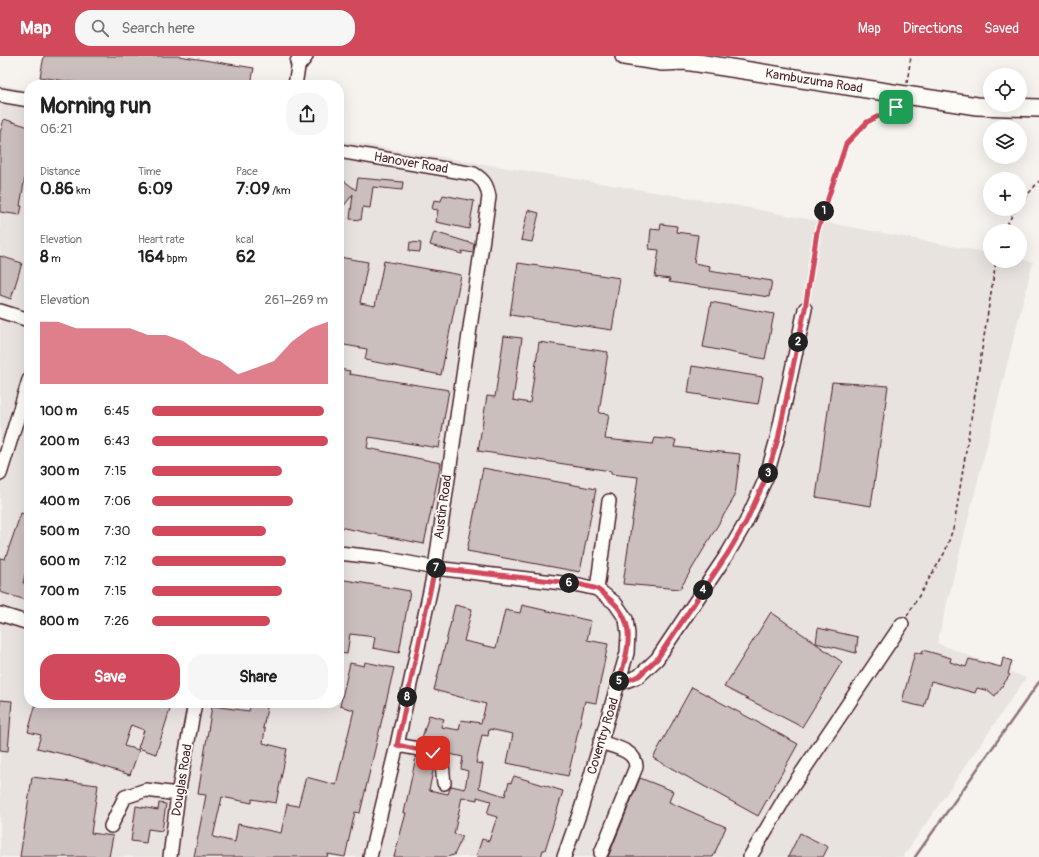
<!DOCTYPE html>
<meta charset="utf-8">
<style>
body{margin:0;font-family:Pangolin,sans-serif;background:#f6f6f6;color:#222;height:100vh;display:flex;flex-direction:column;font-size:15px;white-space:nowrap}
*{box-sizing:border-box;margin:0}
p{font-size:13px;color:#767676}
.icon{flex:none;width:22px;height:22px;fill:none;stroke:currentColor;stroke-width:2;stroke-linecap:round;stroke-linejoin:round}
.map{position:relative;flex:1;overflow:hidden}
.side{position:absolute;left:24px;top:24px;width:320px;height:628px;display:flex;flex-direction:column;background:#fff;border-radius:16px;box-shadow:0 4px 16px #0002}
.side>*{flex:none}
.controls{position:absolute;left:983px;top:12px;display:grid;gap:8px}
.controls a{display:grid;place-items:center;width:44px;height:44px;border-radius:50%;background:#fff;box-shadow:0 4px 16px #0002;font-size:20px}
.pin{position:absolute;display:grid;place-items:center;width:34px;height:34px;color:#fff;margin:-17px;border-radius:8px;box-shadow:0 2px 6px #0006}
.km{position:absolute;width:20px;height:20px;margin:-10px;border-radius:50%;background:#222;color:#fff;font-size:11px;line-height:20px;text-align:center}
.round{display:grid;place-items:center;flex:none;width:42px;height:42px;border-radius:16px;background:#f6f6f6}
.head{display:flex;align-items:center;justify-content:space-between;height:68px;padding:0 16px}
h1{font-size:22px;font-weight:800;line-height:30px}
.metrics{display:grid;grid-template-columns:repeat(3,1fr);gap:6px;height:68px;padding:4px 16px}
.metrics div{display:grid;align-content:center}
.metrics b{font-size:17px;font-weight:800}
.metrics small{font-size:11px;font-weight:400}
.metrics p{font-size:11px}
.chart{height:112px;padding:8px 16px}
.chart p{display:flex;justify-content:space-between}
.chart svg{width:100%;height:72px;margin-top:4px;fill:#d1495b;opacity:.7}
.button{display:flex;gap:8px;margin-top:auto;padding:8px 16px}
.button a{flex:1;height:46px;border-radius:16px;background:#d1495b;color:#fff;font-size:16px;font-weight:800;line-height:46px;text-align:center}
.button a+a{background:#f6f6f6;color:#222}
ul{padding:0 16px;list-style:none;font-size:13px}
li{display:grid;grid-template-columns:64px 48px 1fr;align-items:center;height:30px}
li i{height:10px;border-radius:5px;background:#d1495b}
header{display:flex;align-items:center;gap:24px;box-sizing:border-box;height:56px;padding:0 20px;background:#d1495b;color:#fff}
header strong{font-size:19px}
nav{display:flex;gap:22px;margin-inline-start:auto;font-size:14px}
.search{width:280px;height:36px;background:#f6f6f6;display:flex;align-items:center;gap:10px;box-sizing:border-box;padding:0 14px;border-radius:16px;color:#767676;font-size:15px}
.map>svg:first-child{display:block}
</style>
<header>
<strong>Map</strong>
<div class="search"><svg class="icon" aria-label="search" viewBox="0 0 24 24"><circle cx="10" cy="10" r="6"/><path d="M15 15l6 6"/></svg>Search here</div>
<nav><a>Map</a><a>Directions</a><a>Saved</a></nav>
</header>
<div class="map">
<svg width="1039" height="801" viewBox="0 0 1039 801">
<rect width="100%" height="100%" fill="#f6f3ef"/>
<filter id="ink" filterUnits="userSpaceOnUse"><feTurbulence type="fractalNoise" baseFrequency=".025" numOctaves="2"/><feDisplacementMap in="SourceGraphic" scale="8" xChannelSelector="R" yChannelSelector="G"/><feConvolveMatrix kernelMatrix="1 2 1 2 8 2 1 2 1" color-interpolation-filters="sRGB"/></filter>
<g filter="url(#ink)">
<path fill="#e9e3e0" d="M0 29 29 34V647H339V84L728 148 990 197V205H1020V203L1033 206 937 587 1026 622 903 801H0Z"/>
<g fill="none" stroke-linecap="round" stroke-linejoin="round">
<path stroke="#8e7378" stroke-width="2.5" d="M915 801 1039 626"/>
</g>
<path fill="#cbbfbe" stroke="#4a1f2b" d="M44 0H179L254 12 251 29H91L40 21Z
M4 63 29 71V84L27 92H29V97L20 150H22L20 159 0 156V77Z
M339 121 356 134 358 122 403 126 402 134 373 131 370 152 363 151 361 164 350 163 353 138 339 156Z
M443 139 474 145 469 173 436 166 438 154 432 153 434 144 441 145Z
M528 154 539 157 532 186 521 184Z
M661 168 677 170 676 176 698 179 694 207 710 210 709 215 772 225 769 241 669 226 670 223 655 221 659 194 649 193 651 173 660 174Z
M434 176 474 188 473 197 462 195V198L430 189Z
M410 186 421 187 420 196 409 195Z
M0 200 22 207 11 243 0 239Z
M339 201 368 206 360 247 375 250 384 205 461 219 441 319 365 304 367 293 339 288V256L342 240H339Z
M518 207 620 222 612 274 510 259Z
M711 246 774 258 765 303 703 291Z
M504 280 522 282 513 344 530 347 539 286 608 296 599 357 609 358 605 383 653 388 655 382 676 384 674 391 740 398 735 440 680 533 623 528 638 421 611 418V415L478 395 487 340 495 341Z
M692 310 763 321 758 348 688 337Z
M339 313 350 315 349 318 449 334 439 392 369 381 367 392 441 407 424 488 339 471Z
M832 326 888 330 871 450 816 441Z
M483 412 596 433 580 516 467 495Z
M21 457 29 460V502L23 527 29 528V545L0 536V502L5 503Z
M339 523 410 535 399 597 373 592 375 581 350 578 347 598 339 597Z
M455 549 472 553 464 585 496 592 505 554 520 557 522 549 591 565 587 584 608 588 596 647 585 645 568 720 507 707 513 678 489 673 488 680 482 679 476 707 483 708 479 732 505 740 509 726 511 727 514 720 563 735 545 794H543L541 801H476L482 783 489 785 497 761 487 758 491 745 477 741V744L462 741 454 778 463 780 454 799 446 801H394L406 757H404L416 701 430 706 434 711 429 734 448 738 451 730 465 733 468 715 461 713 463 701 445 697 433 689 421 685 429 659 444 663 441 671 459 674 461 664 481 667 486 648 434 634Z
M771 556 842 606 802 671 724 631Z
M818 572 858 581 856 597 816 587Z
M923 594 951 602 950 606 966 611 969 603 1001 611 1003 602 1012 605 1008 618 1010 619 995 640 989 635 977 632 975 637 931 625 924 651 902 646 915 596 922 598Z
M365 606 394 612 360 757 355 756 345 801 328 798 327 801H194L206 739 198 738 212 650 249 655 251 647H268L263 672 265 673 263 687 287 693 276 747 252 743V747L222 741 213 781 235 786 238 768 281 777 287 748 298 750 306 721 336 729 354 654 340 650 350 607 364 610Z
M692 631 798 688 758 760 653 702Z
M0 644 12 645 8 695 0 694Z
M36 647 51 648 52 647H172L156 698 138 692 144 674 131 669 124 690 139 694 130 719 63 698 37 692 41 679 28 676Z
M32 721 98 729 91 777 113 780 109 801H20Z
M640 722 673 735 669 746 726 771 713 801H608Z
M159 747 166 748 162 775 148 773 146 787 131 785 136 750 158 754Z
M800 777 828 791 823 801H788Z"/>
<g fill="none" stroke-linecap="round" stroke-linejoin="round">
<g stroke="#4a1f2b" stroke-width="16">
<path id="minor" d="M295 29 300 0
M0 39 29 44
M339 95 474 118C484 124 487 129 489 141L435 512 397 689 370 801
M0 255 29 264
M0 418 29 324
M339 497 383 502 435 512 579 529 597 533 615 547 626 563 628 578 627 597 581 753 564 801
M597 533 609 445
M0 558 29 567
M618 628 639 620 657 603 728 497 746 466 766 422 777 383 805 253
M600 686C614 691 636 694 636 711L601 797
M397 689C410 692 437 693 442 708 443 714 443 721 444 727
M111 770 125 741 146 734 178 738
M170 801 178 738 195 647
M750 801 786 740 902 568"/>
</g>
<g stroke="#4a1f2b" stroke-width="20">
<path id="major" d="M624 0 663 6 685 5
M671 0 685 5 977 50 1039 52
M299 6 304 0"/>
</g>
<path stroke="#4a1f2b" stroke-width="1.5" stroke-dasharray="4 3" stroke-linecap="butt" d="M907 27 911 0
M1020 148 1039 125
M1003 175 1016 153
M807 243 817 176 846 88 867 66 896 50
M907 560 945 496 954 470 996 205"/>
<use href="#minor" stroke="#fdfcf7" stroke-width="13"/>
<use href="#major" stroke="#fdfcf7" stroke-width="17"/>
</g>
</g>
<g fill="none" stroke-linecap="round" stroke-linejoin="round" filter="url(#ink)">
<g stroke="#fff" stroke-width="8">
<path id="route" d="M433 697 397 689 435 512 579 528C584 530 592 531 597 533 600 535 604 538 607 541 639 565 628 595 618 628L639 620 657 603 728 497 746 466 766 422 778 383 805 253 817 176 846 88 867 66 896 51"/>
</g>
<use href="#route" stroke="#d1495b" stroke-width="5"/>
</g>
<g text-anchor="middle" dominant-baseline="central" stroke-width="3.5" stroke-linejoin="round" paint-order="stroke">
<g font-size="13" fill="#4a1f2b" stroke="#fdfcf7">
<text transform="translate(814 25) rotate(9)">Kambuzuma Road</text>
<text transform="translate(411 107) rotate(10)">Hanover Road</text>
<text transform="translate(443 451) rotate(-82)">Austin Road</text>
<text transform="translate(603 680) rotate(-73)">Coventry Road</text>
<text transform="translate(182 724) rotate(-81)">Douglas Road</text>
</g>
</g>
</svg>
<div class="controls">
<a><svg class="icon" aria-label="locate" viewBox="0 0 24 24"><circle cx="12" cy="12" r="6"/><path d="M12 2v4M12 18v4M2 12h4M18 12h4"/></svg></a>
<a><svg class="icon" aria-label="layers" viewBox="0 0 24 24"><path d="M12 4l9 5-9 5-9-5zM3 14l9 5 9-5"/></svg></a>
<a>+</a>
<a>−</a>
</div>
<div class="pin" style="left:896px;top:51px;background:#1e9e55"><svg class="icon" aria-label="arrive" viewBox="0 0 24 24"><path d="M6 21V4h12l-3 4 3 4H6"/></svg></div>
<div class="pin" style="left:433px;top:697px;background:#d93025"><svg class="icon" aria-label="check" viewBox="0 0 24 24"><path d="M5 12l5 5 9-10"/></svg></div>
<b class="km" style="left:824px;top:155px">1</b>
<b class="km" style="left:798px;top:286px">2</b>
<b class="km" style="left:768px;top:417px">3</b>
<b class="km" style="left:703px;top:534px">4</b>
<b class="km" style="left:619px;top:625px">5</b>
<b class="km" style="left:569px;top:527px">6</b>
<b class="km" style="left:436px;top:512px">7</b>
<b class="km" style="left:407px;top:641px">8</b>
<section class="side">
<div class="head"><div><h1>Morning run</h1><p>06:21</p></div><a class="round"><svg class="icon" aria-label="share" viewBox="0 0 24 24"><path d="M12 15V3M7 8l5-5 5 5M5 13v7h14v-7"/></svg></a></div>
<div class="metrics">
<div><p>Distance</p><b>0.86<small> km</small></b></div>
<div><p>Time</p><b>6:09</b></div>
<div><p>Pace</p><b>7:09<small> /km</small></b></div>
</div>
<div class="metrics">
<div><p>Elevation</p><b>8<small> m</small></b></div>
<div><p>Heart rate</p><b>164<small> bpm</small></b></div>
<div><p>kcal</p><b>62</b></div>
</div>
<div class="chart"><p><span>Elevation</span>261–269 m</p>
<svg viewBox="0 0 160 44" preserveAspectRatio="none"><path d="M0 44V6L10 6L20 10L30 10L40 10L50 10L60 14L70 14L80 18L90 26L100 30L110 38L120 34L130 30L140 18L150 10L160 6V44z"/></svg>
</div>
<ul>
<li><b>100 m</b>6:45<i style="width:98%"></i></li>
<li><b>200 m</b>6:43<i style="width:100%"></i></li>
<li><b>300 m</b>7:15<i style="width:74%"></i></li>
<li><b>400 m</b>7:06<i style="width:80%"></i></li>
<li><b>500 m</b>7:30<i style="width:65%"></i></li>
<li><b>600 m</b>7:12<i style="width:76%"></i></li>
<li><b>700 m</b>7:15<i style="width:74%"></i></li>
<li><b>800 m</b>7:26<i style="width:67%"></i></li>
</ul>
<div class="button"><a>Save</a><a>Share</a></div>
</section>
</div>
